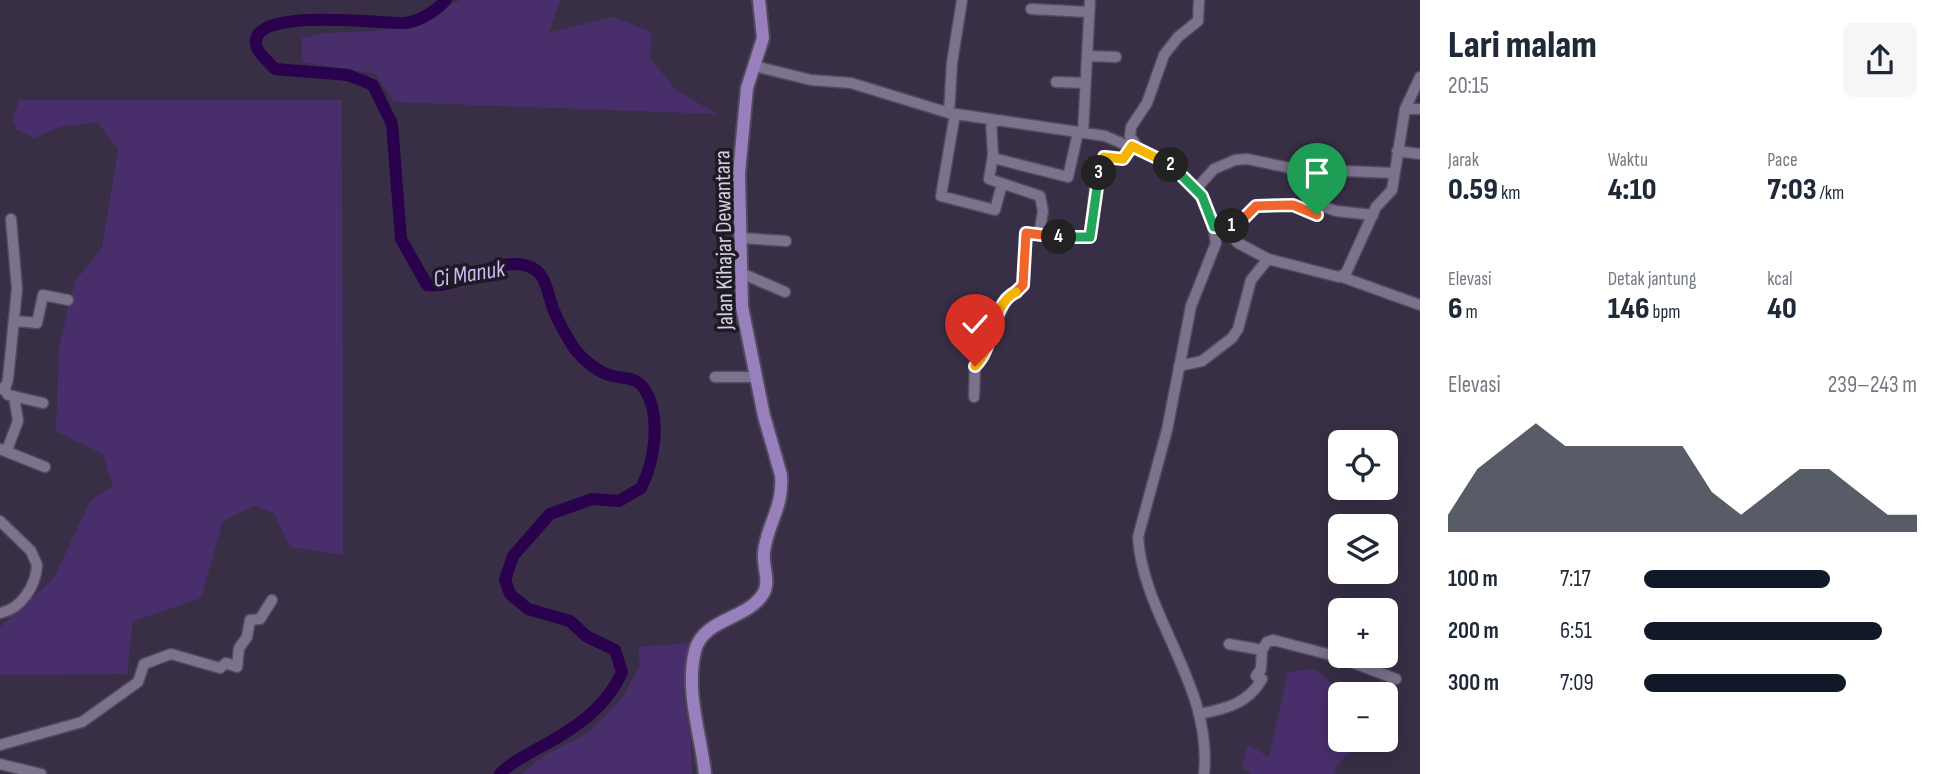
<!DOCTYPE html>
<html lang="id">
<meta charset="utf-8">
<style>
body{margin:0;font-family:"Sofia Sans Condensed",sans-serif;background:#f6f6f7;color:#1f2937;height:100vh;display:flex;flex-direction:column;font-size:26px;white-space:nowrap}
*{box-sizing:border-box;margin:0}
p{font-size:23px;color:#747a83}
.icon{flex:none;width:38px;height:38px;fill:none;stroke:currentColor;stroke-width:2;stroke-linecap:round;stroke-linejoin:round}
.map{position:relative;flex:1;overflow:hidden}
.side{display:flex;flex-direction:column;background:#fff;width:525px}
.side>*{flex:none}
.tools{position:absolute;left:1328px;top:430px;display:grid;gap:14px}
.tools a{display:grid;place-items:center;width:70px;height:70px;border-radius:10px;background:#fff;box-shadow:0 4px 18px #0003;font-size:35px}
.pin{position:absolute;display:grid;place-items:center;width:60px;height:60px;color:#fff;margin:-72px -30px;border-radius:50% 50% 50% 0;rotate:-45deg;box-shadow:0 0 7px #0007}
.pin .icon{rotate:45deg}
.km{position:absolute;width:35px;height:35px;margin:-18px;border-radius:50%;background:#222;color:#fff;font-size:19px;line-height:35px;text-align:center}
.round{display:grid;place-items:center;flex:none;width:74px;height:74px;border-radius:10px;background:#f6f6f7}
.overview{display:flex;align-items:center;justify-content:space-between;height:119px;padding:0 28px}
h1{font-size:38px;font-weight:800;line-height:52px}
.stats{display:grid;grid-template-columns:repeat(3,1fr);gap:10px;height:119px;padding:7px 28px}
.stats div{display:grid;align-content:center}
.stats b{font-size:30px;font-weight:800}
.stats small{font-size:19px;font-weight:400}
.stats p{font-size:19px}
.chart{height:196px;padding:14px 28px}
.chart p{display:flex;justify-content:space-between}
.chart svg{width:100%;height:126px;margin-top:7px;fill:#111827;opacity:.7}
ul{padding:0 28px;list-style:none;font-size:23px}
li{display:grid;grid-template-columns:112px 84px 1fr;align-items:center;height:52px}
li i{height:18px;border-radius:9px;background:#111827}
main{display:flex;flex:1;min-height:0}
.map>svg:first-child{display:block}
</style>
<main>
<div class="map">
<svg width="1420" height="774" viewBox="0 0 1420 774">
<rect width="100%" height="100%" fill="#382f46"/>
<path fill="#492e6c" d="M461 0H560L549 33 613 17 651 32 650 58 676 90 717 114 394 102 376 74 302 62V38L326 33 376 31Z
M19 100H342L343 555 290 547 274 513 254 506 223 521 201 598 133 621 127 674 0 675V627L53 579 91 500 113 486 103 454 56 431 59 347 75 281 102 248 118 149 97 122 60 127 34 138 16 129 13 119Z
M689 643 683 694 691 743 692 774H522L543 756 588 733 623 697 640 665 638 647Z
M1315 669 1345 695H1340V740H1363L1337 765 1334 774H1251L1242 768 1248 745 1269 757 1288 672Z"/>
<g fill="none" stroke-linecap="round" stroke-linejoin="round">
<path stroke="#2a014d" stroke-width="12" d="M446 0C436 11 419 22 404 23 383 24 242 5 257 48 260 55 270 63 275 69L348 75 373 85 392 124 401 239 427 285C462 289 490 258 524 265 548 270 546 292 554 311 559 323 567 337 574 348 582 359 600 374 613 376 626 379 637 377 645 390 662 416 654 463 641 488L619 501 592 499 550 514 513 556 505 580 510 594 528 609 570 621 586 636 615 650 622 672C606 709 570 732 535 750 522 758 511 762 500 774"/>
<g stroke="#524b5e" stroke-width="13">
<path id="minor" d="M1031 9 1088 12
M1088 56 1116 57
M754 66 811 80 851 83 949 113 1105 136 1166 162 1196 189 1212 218 1216 243 1191 306 1167 430 1138 537C1143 618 1213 685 1204 774
M1056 82 1085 83
M1405 109H1420
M949 113 952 63 962 0
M955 114 941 196 995 210 1002 184
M991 120 993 155 989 179 1040 196 1043 211 1039 235 1090 237 1095 189 1103 159 1107 156 1123 159 1132 146
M1083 133 1090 0
M1138 148 1130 136 1131 127 1147 103 1164 55 1178 37 1198 21 1199 0
M1397 151 1420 154
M993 158 1068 177 1078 132
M1196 189 1214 169 1235 160 1247 159 1295 169 1394 173
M1223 226 1238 243 1268 259
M1214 227 1238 224 1257 206 1293 205 1316 215 1322 206 1336 211 1373 215
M741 238 786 241
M741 273 785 292
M1342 277 1420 305
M16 321 37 323 43 295 68 300
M1179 366 1202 361 1232 338 1238 329 1251 280 1268 259 1339 277 1346 273 1376 207 1392 190 1405 109 1420 77
M715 377H755
M4 388 8 395 43 403
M0 389 6 386 8 379 17 289 11 219
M974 397 975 366 984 356 1006 298 1023 285 1026 233 1038 235
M0 449 45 467
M7 450 18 421 14 396
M0 521 31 551 37 565C36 586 21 609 0 613
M1262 650 1267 642 1273 640 1335 656 1396 679
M1199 714C1225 709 1248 704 1262 679L1256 676 1261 669 1262 650 1229 644
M0 745 82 722 138 682 144 664 171 654 220 668 226 663 237 667 239 648 247 637 250 620 260 619 272 600
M0 764 41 774"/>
</g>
<g stroke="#524b5e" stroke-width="16">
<path id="major" d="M705 774C701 734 685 692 695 651 703 618 747 620 763 594 771 582 762 566 764 552 767 524 784 507 781 475L764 416 742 307 739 173 747 88 763 38 759 0"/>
</g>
<use href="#minor" stroke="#7c728d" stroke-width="10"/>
<use href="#major" stroke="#9780bb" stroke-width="12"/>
</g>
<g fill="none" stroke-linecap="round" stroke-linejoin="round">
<g stroke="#fff" stroke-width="14">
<path id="split-1" d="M1232 226 1239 223 1256 206 1293 205 1317 215"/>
</g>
<g stroke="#fff" stroke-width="14">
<path id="split-2" d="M1171 165 1202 196 1214 227 1232 226"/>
</g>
<g stroke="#fff" stroke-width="14">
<path id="split-3" d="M1099 173 1104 157 1123 159 1132 146 1171 165"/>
</g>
<g stroke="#fff" stroke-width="14">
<path id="split-4" d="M1059 237H1090L1099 173"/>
</g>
<g stroke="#fff" stroke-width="14">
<path id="split-5" d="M1016 292 1023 285 1026 233 1059 237"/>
</g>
<g stroke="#fff" stroke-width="14">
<path id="split-6" d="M975 366C995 347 990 305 1016 292"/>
</g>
<use href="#split-1" stroke="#f0652b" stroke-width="9"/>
<use href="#split-2" stroke="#22a559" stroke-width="9"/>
<use href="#split-3" stroke="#f5b400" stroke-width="9"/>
<use href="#split-4" stroke="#22a559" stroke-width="9"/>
<use href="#split-5" stroke="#f0652b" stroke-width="9"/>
<use href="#split-6" stroke="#f5b400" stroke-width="9"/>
</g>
<g text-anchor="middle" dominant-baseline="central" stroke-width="7" stroke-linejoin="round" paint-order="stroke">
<g font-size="23" fill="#d4cfde" stroke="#1d1a24">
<text transform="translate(724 240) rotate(-91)">Jalan Kihajar Dewantara</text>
</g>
<g font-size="24" font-style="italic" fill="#d1b9f9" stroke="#1d1a24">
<text transform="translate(469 274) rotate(-9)">Ci Manuk</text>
</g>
</g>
</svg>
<div class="tools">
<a><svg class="icon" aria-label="locate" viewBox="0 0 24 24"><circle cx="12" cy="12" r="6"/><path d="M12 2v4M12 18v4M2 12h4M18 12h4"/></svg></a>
<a><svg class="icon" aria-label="layers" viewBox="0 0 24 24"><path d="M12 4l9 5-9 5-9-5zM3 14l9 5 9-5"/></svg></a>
<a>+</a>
<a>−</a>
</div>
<div class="pin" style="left:1317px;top:215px;background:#1e9e55"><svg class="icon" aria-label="arrive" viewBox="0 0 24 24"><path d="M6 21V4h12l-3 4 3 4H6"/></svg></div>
<div class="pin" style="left:975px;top:366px;background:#d93025"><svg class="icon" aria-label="check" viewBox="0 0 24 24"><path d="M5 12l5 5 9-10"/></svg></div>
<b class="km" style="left:1232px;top:226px">1</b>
<b class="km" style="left:1171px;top:165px">2</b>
<b class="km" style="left:1099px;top:173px">3</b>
<b class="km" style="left:1059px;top:237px">4</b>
</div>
<section class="side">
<div class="overview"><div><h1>Lari malam</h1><p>20:15</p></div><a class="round"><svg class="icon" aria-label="share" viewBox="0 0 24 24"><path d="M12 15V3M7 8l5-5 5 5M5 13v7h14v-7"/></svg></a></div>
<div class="stats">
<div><p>Jarak</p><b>0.59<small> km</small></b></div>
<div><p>Waktu</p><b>4:10</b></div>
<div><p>Pace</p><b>7:03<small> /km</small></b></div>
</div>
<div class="stats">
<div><p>Elevasi</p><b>6<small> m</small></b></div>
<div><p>Detak jantung</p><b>146<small> bpm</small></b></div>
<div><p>kcal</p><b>40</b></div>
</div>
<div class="chart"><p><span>Elevasi</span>239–243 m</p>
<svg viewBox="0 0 160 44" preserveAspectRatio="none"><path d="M0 44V38L10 22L20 14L30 6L40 14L50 14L60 14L70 14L80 14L90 30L100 38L110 30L120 22L130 22L140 30L150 38L160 38V44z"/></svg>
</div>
<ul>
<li><b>100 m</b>7:17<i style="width:68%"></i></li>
<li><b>200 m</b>6:51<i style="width:87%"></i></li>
<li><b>300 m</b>7:09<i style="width:74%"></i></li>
</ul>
</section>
</main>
